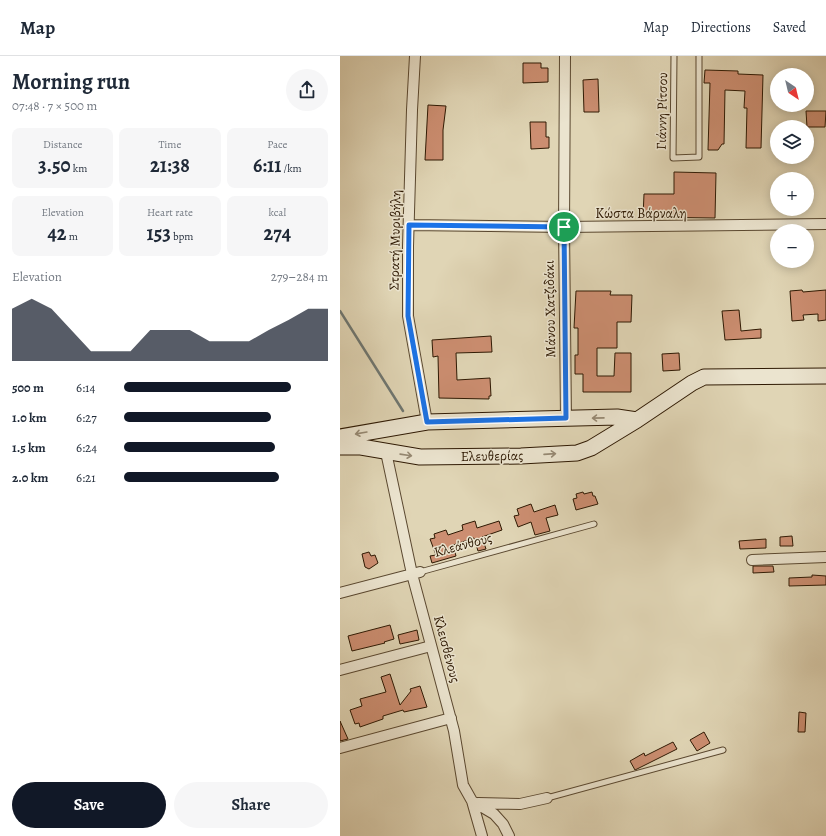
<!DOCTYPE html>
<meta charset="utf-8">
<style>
body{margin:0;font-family:Alegreya,serif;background:#f6f6f7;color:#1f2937;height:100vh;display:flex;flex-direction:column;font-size:15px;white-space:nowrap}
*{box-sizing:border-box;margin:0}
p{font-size:13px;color:#747a83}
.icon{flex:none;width:22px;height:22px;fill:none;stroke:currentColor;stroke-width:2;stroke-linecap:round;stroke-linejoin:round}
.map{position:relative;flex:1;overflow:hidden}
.side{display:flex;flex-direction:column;background:#fff;width:340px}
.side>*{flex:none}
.needle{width:26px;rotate:145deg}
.fabs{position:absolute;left:430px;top:12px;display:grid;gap:8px}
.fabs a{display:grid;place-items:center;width:44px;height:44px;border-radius:50%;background:#fff;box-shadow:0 2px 10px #0003;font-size:20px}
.pin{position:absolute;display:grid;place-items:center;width:34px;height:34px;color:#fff;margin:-17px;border:2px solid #fff;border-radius:50%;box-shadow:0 1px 4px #0007}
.round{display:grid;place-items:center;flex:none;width:42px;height:42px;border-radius:21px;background:#f6f6f7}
.headline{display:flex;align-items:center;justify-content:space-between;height:68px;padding:0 12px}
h1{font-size:22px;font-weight:600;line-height:30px}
.metrics{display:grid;grid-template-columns:repeat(3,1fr);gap:6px;height:68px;padding:4px 12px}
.metrics div{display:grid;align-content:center;border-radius:8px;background:#f6f6f7;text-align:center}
.metrics b{font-size:20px;font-weight:600}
.metrics small{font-size:11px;font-weight:400}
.metrics p{font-size:11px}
.chart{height:112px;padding:8px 12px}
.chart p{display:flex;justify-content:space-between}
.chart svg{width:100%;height:72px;margin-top:4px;fill:#111827;opacity:.7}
.action{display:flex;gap:8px;margin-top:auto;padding:8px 12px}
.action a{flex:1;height:46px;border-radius:24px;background:#111827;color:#fff;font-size:16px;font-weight:600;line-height:46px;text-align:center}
.action a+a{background:#f6f6f7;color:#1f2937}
ul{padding:0 12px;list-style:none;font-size:13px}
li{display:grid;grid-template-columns:64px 48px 1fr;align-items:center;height:30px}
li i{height:10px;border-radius:5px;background:#111827}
header{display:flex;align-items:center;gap:24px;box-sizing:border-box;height:56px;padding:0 20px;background:#fff;border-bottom:1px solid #e0e1e3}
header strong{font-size:19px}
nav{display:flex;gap:22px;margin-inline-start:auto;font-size:14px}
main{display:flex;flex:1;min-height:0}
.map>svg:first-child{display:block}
</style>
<header>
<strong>Map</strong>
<nav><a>Map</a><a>Directions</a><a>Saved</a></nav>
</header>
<main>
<section class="side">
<div class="headline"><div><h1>Morning run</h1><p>07:48 · 7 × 500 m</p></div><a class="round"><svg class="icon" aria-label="share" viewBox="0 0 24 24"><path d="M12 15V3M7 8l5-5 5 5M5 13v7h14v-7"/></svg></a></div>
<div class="metrics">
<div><p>Distance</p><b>3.50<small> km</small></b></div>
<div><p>Time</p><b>21:38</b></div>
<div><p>Pace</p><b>6:11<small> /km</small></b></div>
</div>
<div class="metrics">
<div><p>Elevation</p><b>42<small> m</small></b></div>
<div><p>Heart rate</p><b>153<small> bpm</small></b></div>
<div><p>kcal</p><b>274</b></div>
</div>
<div class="chart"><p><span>Elevation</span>279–284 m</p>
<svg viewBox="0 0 160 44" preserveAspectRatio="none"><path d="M0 44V12L10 6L20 12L30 25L40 38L50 38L60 38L70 25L80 25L90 25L100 32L110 32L120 32L130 25L140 19L150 12L160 12V44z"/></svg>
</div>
<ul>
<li><b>500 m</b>6:14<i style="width:82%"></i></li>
<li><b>1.0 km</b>6:27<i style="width:72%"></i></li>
<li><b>1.5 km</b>6:24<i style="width:74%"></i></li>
<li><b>2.0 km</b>6:21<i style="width:76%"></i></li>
</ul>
<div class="action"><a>Save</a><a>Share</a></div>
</section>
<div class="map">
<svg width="486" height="780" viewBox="0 0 486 780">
<rect width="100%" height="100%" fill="#e0d5b5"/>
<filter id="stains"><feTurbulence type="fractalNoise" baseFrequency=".005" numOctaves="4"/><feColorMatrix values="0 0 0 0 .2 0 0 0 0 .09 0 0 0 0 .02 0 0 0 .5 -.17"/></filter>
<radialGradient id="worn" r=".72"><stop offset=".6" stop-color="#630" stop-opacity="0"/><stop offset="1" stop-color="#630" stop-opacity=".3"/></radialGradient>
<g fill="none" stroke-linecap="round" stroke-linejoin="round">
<path stroke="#6f7771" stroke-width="2.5" d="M0 255 63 355"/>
</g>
<path fill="#cc8e71" stroke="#2e1903" d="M183 7H201V12H208V26L183 27Z
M365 14 398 15V18L423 19 421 92H406L407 52H404L405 35 385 34 384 88H382L378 94H368L370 27H364Z
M258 23 259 56H244L243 24Z
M88 49 106 50 103 74V104H85Z
M466 55H486L485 71H467Z
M190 66H206V81H209V92L191 93Z
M334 116 376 117 375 162 303 161 304 138H334Z
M462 234 463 236 486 234V264L478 265V258L463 259 464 264 452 265 450 235Z
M236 235H271L270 239H292L291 266H277V292H257V320H274L275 297H291V336H243V318H235V299H238V272H234Z
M399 254 401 275 421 273V282L385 284 382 255Z
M151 280 152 296 116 297 117 324 150 322 151 340H149V343L99 342 98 300 93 301 92 284Z
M339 297 340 314 323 315 322 298Z
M243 436 244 438 252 436 253 440H255L258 448 236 454 233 443 237 442 236 438Z
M191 448 194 456 215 449 218 459 206 462 210 475 195 479 191 466 178 471 174 460 179 459 177 453Z
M135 465 137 472 159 465 162 474 142 481 146 493 138 495 134 482 113 489 116 500 92 507 90 500 96 499 90 483 95 482 94 478 106 474 108 479 123 474 122 469Z
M452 480 453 490H440V481Z
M426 483V492L400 493 399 485Z
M29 496 31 500 35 499 38 507 29 513 25 511 22 498Z
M413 510H433L434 516 413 517Z
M472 519 486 520V529L449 530V522L472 521Z
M50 569 54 583 44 586 45 587 12 595 8 580Z
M77 574 79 584 60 588 58 579Z
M50 618 60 649 71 635 70 633 80 630 87 651 64 656 63 654 43 660V663L20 671 19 667 15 668 10 654 22 650 20 643 46 636 41 621Z
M459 656 466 657 465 676H458Z
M0 665 8 683 0 685Z
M364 676 370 687 357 695 350 684Z
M333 686 337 693 295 714 290 705 304 697 305 700Z"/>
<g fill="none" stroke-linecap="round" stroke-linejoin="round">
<g stroke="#5a4830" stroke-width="7">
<path id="lane" d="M334 0 333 102 359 101V0
M80 516 254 468
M207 742 383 694"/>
</g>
<g stroke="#5a4830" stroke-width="12">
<path id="street" d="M75 0 72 54 68 190V260L87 366
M225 0 224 171 226 362
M69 169 224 171 486 168
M46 396 72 518 114 675 123 729 132 745 154 758 163 768 169 780
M412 504 486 501
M0 537 80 516
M0 614 91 590
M0 692 111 662
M132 745 142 780
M138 747 180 748 207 742"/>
</g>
<g stroke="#2e1903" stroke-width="17">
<path id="secondary" d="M0 381 87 366 277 361 297 364
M0 391H21L80 401 181 400 237 397 251 392 297 364 352 327 364 321 486 320"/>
</g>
<use href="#lane" stroke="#ebe4cf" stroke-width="5"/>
<use href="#street" stroke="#ebe4cf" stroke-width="10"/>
<use href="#secondary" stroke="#ebe4cf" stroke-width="15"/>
</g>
<defs><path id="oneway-shaft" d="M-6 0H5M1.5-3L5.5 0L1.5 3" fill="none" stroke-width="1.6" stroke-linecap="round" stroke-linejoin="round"/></defs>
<g stroke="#968973">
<use href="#oneway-shaft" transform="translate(258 362) rotate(179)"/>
<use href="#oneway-shaft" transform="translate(21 377) rotate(170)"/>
<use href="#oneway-shaft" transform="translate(210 398) rotate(-4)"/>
<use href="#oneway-shaft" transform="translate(66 399) rotate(8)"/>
</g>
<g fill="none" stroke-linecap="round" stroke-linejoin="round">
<g stroke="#fff" stroke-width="8">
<path id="route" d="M69 169 224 171 226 362 87 366 68 260Z"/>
</g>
<use href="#route" stroke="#1a73e8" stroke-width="5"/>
</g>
<g text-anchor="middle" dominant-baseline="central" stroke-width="3" stroke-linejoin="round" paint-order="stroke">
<g font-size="14" fill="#2e1903" stroke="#ebe4cf">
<text transform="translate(322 55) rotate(-89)">Γιάννη Ρίτσου</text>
<text x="301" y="157">Κώστα Βάρναλη</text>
<text transform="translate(55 184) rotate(-89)">Στρατή Μυριβήλη</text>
<text transform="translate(210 253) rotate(-91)">Μάνου Χατζιδάκι</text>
<text transform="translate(152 400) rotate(-1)">Ελευθερίας</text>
<text transform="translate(123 489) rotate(-15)">Κλεάνθους</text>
<text transform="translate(107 593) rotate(75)">Κλεισθένους</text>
</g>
</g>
<rect width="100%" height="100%" filter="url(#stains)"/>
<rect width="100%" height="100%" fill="url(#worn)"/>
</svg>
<div class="fabs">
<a><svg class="needle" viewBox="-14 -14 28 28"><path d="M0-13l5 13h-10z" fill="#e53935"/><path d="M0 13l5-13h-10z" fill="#747a83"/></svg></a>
<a><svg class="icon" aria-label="layers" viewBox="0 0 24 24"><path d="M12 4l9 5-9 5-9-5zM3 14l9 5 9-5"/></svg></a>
<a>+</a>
<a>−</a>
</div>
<div class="pin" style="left:224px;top:171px;background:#1e9e55"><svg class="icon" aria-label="arrive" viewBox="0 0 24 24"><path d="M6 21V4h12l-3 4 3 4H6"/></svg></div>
</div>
</main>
